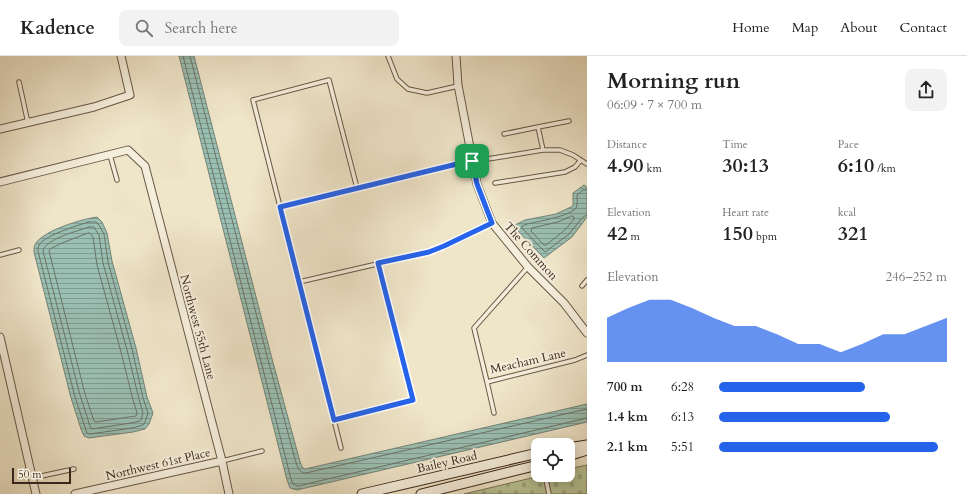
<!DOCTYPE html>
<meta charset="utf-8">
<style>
body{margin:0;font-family:Cardo,serif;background:#f2f2f2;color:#222;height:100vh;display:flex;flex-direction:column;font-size:15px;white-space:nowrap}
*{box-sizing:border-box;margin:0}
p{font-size:13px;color:#767676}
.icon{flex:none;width:22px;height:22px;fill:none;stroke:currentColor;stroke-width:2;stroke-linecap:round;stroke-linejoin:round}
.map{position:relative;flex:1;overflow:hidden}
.sheet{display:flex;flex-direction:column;background:#fff;width:380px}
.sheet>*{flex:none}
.tools{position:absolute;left:531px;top:382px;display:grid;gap:8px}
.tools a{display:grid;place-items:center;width:44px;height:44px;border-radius:8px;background:#fff;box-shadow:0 2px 10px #0003;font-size:20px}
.scale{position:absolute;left:12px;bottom:10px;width:59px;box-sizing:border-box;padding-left:4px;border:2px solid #3a281a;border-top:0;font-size:11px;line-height:14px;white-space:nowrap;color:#3a281a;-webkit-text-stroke:3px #f5eedc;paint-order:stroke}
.pin{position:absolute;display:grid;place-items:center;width:34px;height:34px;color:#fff;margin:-17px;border-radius:8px;box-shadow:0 2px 6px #0006}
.round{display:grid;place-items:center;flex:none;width:42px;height:42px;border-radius:8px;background:#f2f2f2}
.summary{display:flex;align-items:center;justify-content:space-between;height:68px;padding:0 20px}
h1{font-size:22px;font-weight:800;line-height:30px}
.stats{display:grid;grid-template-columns:repeat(3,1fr);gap:6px;height:68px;padding:4px 20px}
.stats div{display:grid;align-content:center}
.stats b{font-size:20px;font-weight:800}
.stats small{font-size:11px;font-weight:400}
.stats p{font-size:11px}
.chart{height:112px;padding:8px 20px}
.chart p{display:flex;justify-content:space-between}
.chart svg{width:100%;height:72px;margin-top:4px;fill:#2563eb;opacity:.7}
ul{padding:0 20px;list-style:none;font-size:13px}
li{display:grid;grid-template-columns:64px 48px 1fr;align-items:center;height:30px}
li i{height:10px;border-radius:5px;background:#2563eb}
header{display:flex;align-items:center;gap:24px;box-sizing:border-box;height:56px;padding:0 20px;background:#fff;border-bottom:1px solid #e0e0e0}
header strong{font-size:19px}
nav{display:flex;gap:22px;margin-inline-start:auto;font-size:14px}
.search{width:280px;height:36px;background:#f2f2f2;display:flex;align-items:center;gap:10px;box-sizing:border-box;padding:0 14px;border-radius:8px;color:#767676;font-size:15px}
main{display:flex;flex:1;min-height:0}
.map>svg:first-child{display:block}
</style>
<header>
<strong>Kadence</strong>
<div class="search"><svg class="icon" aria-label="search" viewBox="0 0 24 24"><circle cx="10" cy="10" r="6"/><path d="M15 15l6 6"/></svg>Search here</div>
<nav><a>Home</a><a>Map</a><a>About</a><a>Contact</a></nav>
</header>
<main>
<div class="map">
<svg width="587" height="438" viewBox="0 0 587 438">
<defs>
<pattern id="cemetery-stones" width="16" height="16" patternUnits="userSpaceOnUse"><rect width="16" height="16" fill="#b9c596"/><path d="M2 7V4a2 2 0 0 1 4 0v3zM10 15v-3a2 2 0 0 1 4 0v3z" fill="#a0a981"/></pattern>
<pattern id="water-rules" width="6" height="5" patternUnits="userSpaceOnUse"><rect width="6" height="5" fill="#9abfb3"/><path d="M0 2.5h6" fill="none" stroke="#7f9b91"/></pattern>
</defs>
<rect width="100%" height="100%" fill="#efe5c9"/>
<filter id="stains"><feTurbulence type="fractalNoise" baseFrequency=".005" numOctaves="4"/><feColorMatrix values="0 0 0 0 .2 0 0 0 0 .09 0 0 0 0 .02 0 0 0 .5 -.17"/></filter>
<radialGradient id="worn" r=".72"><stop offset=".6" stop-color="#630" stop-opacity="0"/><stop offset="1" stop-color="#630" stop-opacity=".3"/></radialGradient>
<path fill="url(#cemetery-stones)" stroke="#7a7658" d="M587 409V438H464L544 419H568V413Z"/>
<path fill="url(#water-rules)" stroke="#748376" d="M179 0H194L271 299 299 402 302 411 305 413 587 348V366L297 434 290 432 287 424Z
M584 129 587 131V161L572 181 544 202 513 170 525 164 556 158 573 150V137Z
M97 161 102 166 107 177 112 205 136 292 147 341 153 357 149 368 145 373 133 376 89 382 84 380 81 373 71 342 34 196C34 192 34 189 36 187 45 174 82 163 97 161Z"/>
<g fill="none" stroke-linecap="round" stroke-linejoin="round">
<path stroke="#6a7466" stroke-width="1" d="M183 0 291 423 293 428 298 430 587 362
M190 0 267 300 295 403C297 409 298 417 306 417L587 353
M587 134H583L577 139C577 142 578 149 576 152 571 160 536 166 527 168L522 170V172L544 195 545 196 569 178 583 161 587 159
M572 160 574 161V163L565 174 546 189H544L531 175 532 172 558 166Z
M88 166H96L99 169 104 178 108 206 132 293 143 342 148 357 145 366 143 369 132 372 90 378 87 377 75 341 38 195C38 193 38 191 39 189 45 179 77 170 88 166Z
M89 171H94L99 179 103 207 127 294 139 343 143 357 141 364 140 365 131 367 92 373 91 372 90 370 80 339 43 195C45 183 78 175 89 171Z
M89 177 91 178 93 181 97 209 121 296 133 344 137 357 136 360 129 361 96 366 94 365 85 338 49 195 50 193 62 187Z"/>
<g stroke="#675746" stroke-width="5.5">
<path id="lane" d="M388 0 397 23 408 33 427 37 458 30
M19 26 28 67
M504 78 538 71
M543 94 538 71 569 65
M110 99 117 124
M495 127 565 116 575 111 581 104
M357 132 329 24 253 44 334 364 413 344 378 207
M280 151 457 108 543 94H560L573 99 587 108
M0 199 19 194
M528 211 474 272 487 326 575 304 587 299
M299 226 429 196 444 191 492 167
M582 230 587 224
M487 326 494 357
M334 364 341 392
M222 405 262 395
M545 419 549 438
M32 422 74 413"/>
</g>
<g stroke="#675746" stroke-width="9">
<path id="street" d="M456 0 458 29 477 128 492 167 528 211 564 247 587 277
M0 73 94 51 130 39 121 0
M0 126 128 94 145 110 222 405 229 438
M0 281 36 438
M75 438 222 405"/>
</g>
<g stroke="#3a281a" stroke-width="11">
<path id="secondary" d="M568 392 587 389
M568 400 587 394
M362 438 538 397
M421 438 538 409"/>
</g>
<use href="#lane" stroke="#f5eedc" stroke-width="3.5"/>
<use href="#street" stroke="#f5eedc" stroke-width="7"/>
<use href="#secondary" stroke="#f5eedc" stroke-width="9"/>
</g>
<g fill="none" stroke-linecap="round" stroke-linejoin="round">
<g stroke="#fff" stroke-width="8">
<path id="route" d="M472 105 477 128 492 167 444 190 429 196 378 207 413 344 334 364 280 151 457 108Z"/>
</g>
<use href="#route" stroke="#2563eb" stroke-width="5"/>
</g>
<g text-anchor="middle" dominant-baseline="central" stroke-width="4" stroke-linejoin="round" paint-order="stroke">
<g font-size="12" fill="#3a281a" stroke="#f5eedc">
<text transform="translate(531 195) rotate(48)">The Common</text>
<text transform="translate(198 271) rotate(75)">Northwest 55th Lane</text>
<text transform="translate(528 305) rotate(-13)">Meacham Lane</text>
<text transform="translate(447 406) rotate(-13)">Bailey Road</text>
<text transform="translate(158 408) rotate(-13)">Northwest 61st Place</text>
</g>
</g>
<rect width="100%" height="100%" filter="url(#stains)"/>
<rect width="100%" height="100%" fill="url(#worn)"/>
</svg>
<div class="tools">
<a><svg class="icon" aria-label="locate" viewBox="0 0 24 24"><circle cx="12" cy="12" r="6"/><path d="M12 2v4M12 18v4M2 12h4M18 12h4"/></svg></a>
</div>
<div class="scale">50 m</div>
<div class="pin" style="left:472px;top:105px;background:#1e9e55"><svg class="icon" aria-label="arrive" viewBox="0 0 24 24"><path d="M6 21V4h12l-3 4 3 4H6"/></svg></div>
</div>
<section class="sheet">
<div class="summary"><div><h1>Morning run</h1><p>06:09 · 7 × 700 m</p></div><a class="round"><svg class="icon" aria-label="share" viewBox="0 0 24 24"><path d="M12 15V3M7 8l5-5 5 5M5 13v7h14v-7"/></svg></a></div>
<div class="stats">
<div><p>Distance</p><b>4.90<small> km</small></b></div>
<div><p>Time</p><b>30:13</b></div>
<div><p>Pace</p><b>6:10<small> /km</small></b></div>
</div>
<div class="stats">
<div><p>Elevation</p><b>42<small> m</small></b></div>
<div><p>Heart rate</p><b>150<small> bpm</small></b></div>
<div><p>kcal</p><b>321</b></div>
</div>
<div class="chart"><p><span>Elevation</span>246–252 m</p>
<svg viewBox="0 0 160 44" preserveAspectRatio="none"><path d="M0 44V17L10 11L20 6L30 6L40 11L50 17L60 22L70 22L80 27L90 33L100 33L110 38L120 33L130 27L140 27L150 22L160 17V44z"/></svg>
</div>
<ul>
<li><b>700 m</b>6:28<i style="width:64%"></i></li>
<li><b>1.4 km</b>6:13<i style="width:75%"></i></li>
<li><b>2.1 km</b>5:51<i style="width:96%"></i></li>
</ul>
</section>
</main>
